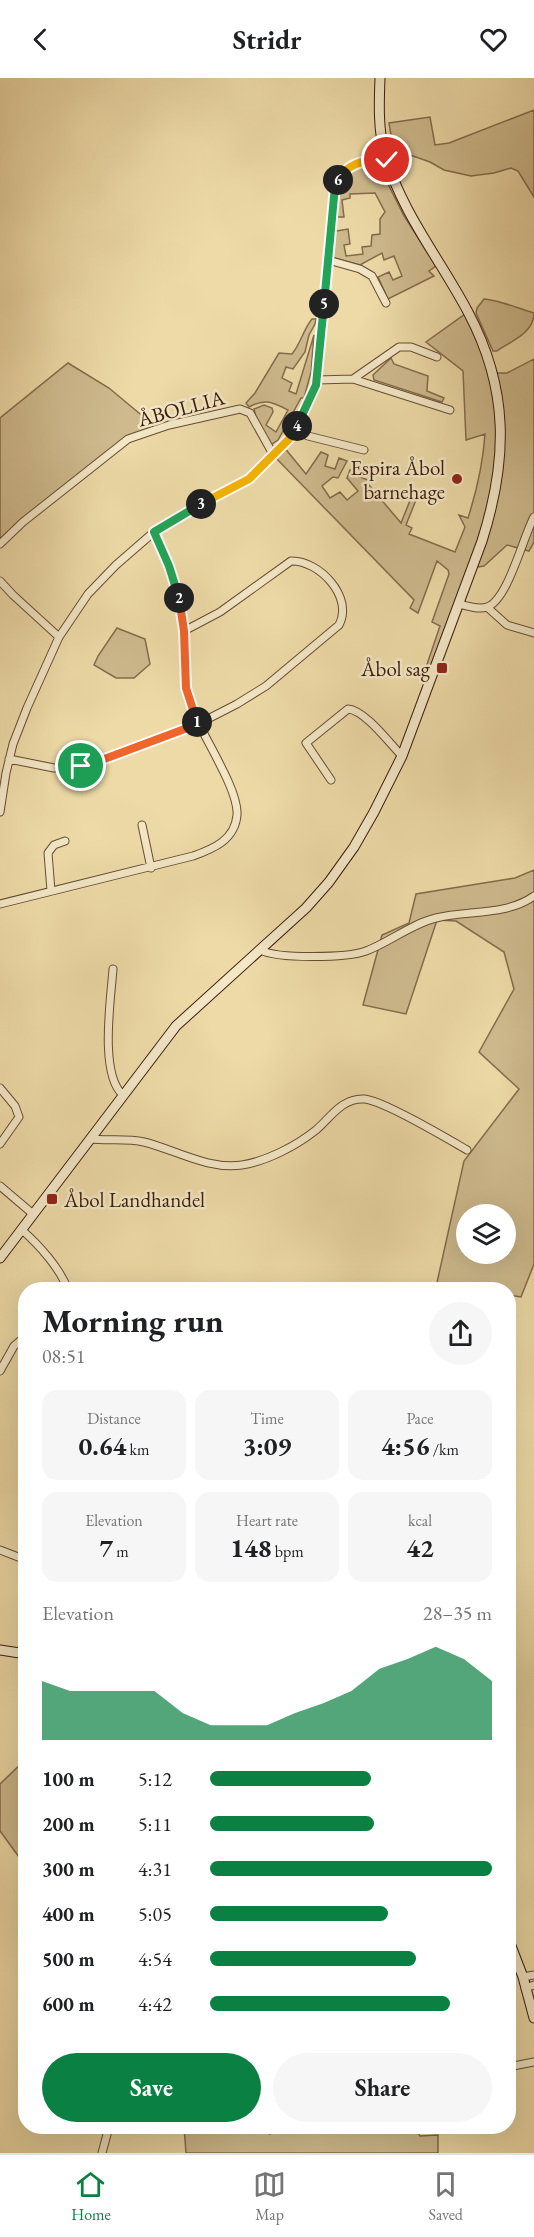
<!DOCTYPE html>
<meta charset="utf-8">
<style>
body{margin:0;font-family:"EB Garamond",serif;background:#f6f6f6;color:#202124;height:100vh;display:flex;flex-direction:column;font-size:22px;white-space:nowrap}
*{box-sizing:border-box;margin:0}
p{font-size:20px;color:#757577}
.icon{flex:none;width:33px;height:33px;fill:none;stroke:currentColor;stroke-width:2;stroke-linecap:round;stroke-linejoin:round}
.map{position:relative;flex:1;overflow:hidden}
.details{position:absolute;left:18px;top:1204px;width:498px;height:852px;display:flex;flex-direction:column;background:#fff;border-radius:24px;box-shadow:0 6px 24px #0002}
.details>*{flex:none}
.controls{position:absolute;left:456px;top:1126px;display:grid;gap:12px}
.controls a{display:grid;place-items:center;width:60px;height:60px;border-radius:50%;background:#fff;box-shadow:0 6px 24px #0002;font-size:30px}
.pin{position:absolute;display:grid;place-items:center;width:51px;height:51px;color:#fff;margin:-26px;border:3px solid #fff;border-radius:50%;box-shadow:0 2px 6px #0007}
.km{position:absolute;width:30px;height:30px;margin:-15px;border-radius:50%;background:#222;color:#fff;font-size:16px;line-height:30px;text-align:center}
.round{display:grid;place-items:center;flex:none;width:63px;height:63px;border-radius:32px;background:#f6f6f6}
.overview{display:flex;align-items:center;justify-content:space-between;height:102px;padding:0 24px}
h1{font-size:33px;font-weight:700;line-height:45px}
.figures{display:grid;grid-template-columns:repeat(3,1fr);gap:9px;height:102px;padding:6px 24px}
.figures div{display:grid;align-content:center;border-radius:15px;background:#f6f6f6;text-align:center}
.figures b{font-size:26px;font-weight:700}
.figures small{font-size:16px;font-weight:400}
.figures p{font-size:16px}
.chart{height:168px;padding:12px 24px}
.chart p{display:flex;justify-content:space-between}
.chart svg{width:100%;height:108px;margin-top:6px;fill:#0b8043;opacity:.7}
.action{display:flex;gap:12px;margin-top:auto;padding:12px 24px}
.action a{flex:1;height:69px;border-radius:36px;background:#0b8043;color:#fff;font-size:24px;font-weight:700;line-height:69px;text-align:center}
.action a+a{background:#f6f6f6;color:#202124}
ul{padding:0 24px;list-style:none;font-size:20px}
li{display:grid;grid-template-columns:96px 72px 1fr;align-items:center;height:45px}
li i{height:15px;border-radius:8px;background:#0b8043}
header{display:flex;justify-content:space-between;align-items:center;height:78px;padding:0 24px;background:#fff;font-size:27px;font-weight:700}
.tab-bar{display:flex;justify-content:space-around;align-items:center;height:84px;border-top:2px solid #e0e0e0;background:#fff;font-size:16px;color:#757577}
.tab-bar a{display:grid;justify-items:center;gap:3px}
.tab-bar .selected{color:#0b8043}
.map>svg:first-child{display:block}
</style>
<header><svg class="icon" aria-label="back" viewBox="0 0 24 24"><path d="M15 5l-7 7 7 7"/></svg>Stridr<svg class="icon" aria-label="heart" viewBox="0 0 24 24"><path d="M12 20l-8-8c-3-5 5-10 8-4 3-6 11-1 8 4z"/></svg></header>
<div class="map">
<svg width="534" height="2075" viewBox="0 0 534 2075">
<rect width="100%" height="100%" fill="#eddaa7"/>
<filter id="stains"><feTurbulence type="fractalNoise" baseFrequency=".00333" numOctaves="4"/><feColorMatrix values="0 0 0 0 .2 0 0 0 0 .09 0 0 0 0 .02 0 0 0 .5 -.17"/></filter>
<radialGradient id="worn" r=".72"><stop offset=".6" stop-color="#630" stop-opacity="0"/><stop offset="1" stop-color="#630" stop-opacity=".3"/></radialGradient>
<path fill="#ceba8d" stroke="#846b4c" stroke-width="1.5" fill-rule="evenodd" d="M534 32V119L518 93 511 90 494 95 471 98 444 92 430 84 399 73 394 76 389 45 430 39 435 67 449 65Z
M361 88 382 94 404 138 436 188 429 193 434 198 388 221 378 199 389 194 393 202 402 198 394 178 384 182 382 175 360 187 331 179V154L348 151 350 166 344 167 346 178 363 176 362 169 371 168 372 157 380 156V141L385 134 375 115 350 116V120L342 122 344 139H335C336 112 333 100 361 88Z
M484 221C502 223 517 230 534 235 534 255 511 263 497 273H493L476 235 477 230Z
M468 234 493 295H507L534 281V464L529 473 507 467 484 488 472 490 429 607 421 604 440 548 432 544 449 496 448 492 437 483 418 535 410 530 414 522 274 378 283 368 306 396 321 374 328 377 325 388 335 391 339 380 347 383 338 400 333 399 322 408 330 420 340 414 347 422 358 413 347 400 350 392 358 394 357 398 368 402V406L401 445 411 420 416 422 406 447 412 450 409 456 455 474 465 449 459 437 468 440C477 412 483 385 485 356L466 362 463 293 426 264Z
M312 241H316L315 246 309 257 305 274 293 291 286 289 282 300 292 305 289 313 296 316 314 257 311 294 304 320H301L278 362 272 366 269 364 256 339 254 331 264 327 272 330 273 334 266 347 276 354 288 332C272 324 265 320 249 329L246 325 255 315 279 275 292 276C301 265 303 252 312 241Z
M391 280 394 286 428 298 427 313 444 320 442 324 374 302 373 297Z
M68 285 109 310 158 351 128 361 0 466V340Z
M117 550 145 561 150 586 134 600H116L94 587 98 578Z
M534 792V1186L521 1219 509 1217 508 1212H464L436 1209 464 1083 519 1011 479 974 514 911 504 874 456 843 437 842 406 936 363 927 382 857 409 845 416 816 515 800ZM466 1137H506V1176H466Z
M25 1682V1781L19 1779 0 1753V1706Z
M184 2049H256L270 2056 274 2049H415L420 2058 438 2057V2075H186Z"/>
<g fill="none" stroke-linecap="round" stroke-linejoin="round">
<g stroke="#664c33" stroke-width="9">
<path id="minor" d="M328 182 360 191 372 198 386 225
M353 301 399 269H411L437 279
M317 302 353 301 450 332
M295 352 308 358 364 372
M0 466 23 444 128 361 169 347 240 331 250 335 274 378
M0 503 13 517 59 559
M459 526C467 528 479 532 487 529 508 522 523 459 534 439
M487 529 507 547 534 555
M9 681 54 690 81 688 107 680 198 646 237 626 266 608 339 547C354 519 319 482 291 483L220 534 184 553
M331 702 306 665 348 631C365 632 390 666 402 678
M0 734 6 695 13 666 27 630 59 559 88 516 116 487 154 454 187 433 249 401 292 358 316 307 335 108 343 92 385 74
M142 747 151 790
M51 813 48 775 54 767 65 763
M0 826 193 778C213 771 235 762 237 737 239 710 199 654 189 623 182 600 185 575 184 550 181 517 169 484 154 454
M261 872C276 881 348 880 366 873 390 864 411 846 436 840 468 832 506 838 534 818
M113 891C111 920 99 996 123 1017
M0 1010 15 1028 19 1039 0 1066
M90 1061C108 1063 127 1060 144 1064 176 1072 208 1092 242 1087 267 1083 296 1068 316 1052 331 1039 342 1020 364 1021 383 1022 448 1061 467 1072
M0 1108 33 1136
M22 1152C39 1167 60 1190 68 1212
M0 1293 14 1268 26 1258
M0 1472 26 1482
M523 1899 534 1897
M525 1910 534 1907
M508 1989 534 1984
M102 2075 109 2049"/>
</g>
<g stroke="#391c0c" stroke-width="11">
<path id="secondary" d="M0 1180 176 948 306 830 329 804 354 769 374 734 402 678 482 463C508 381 509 311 468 234 440 181 402 135 385 77 378 53 379 25 380 0
M0 1572 26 1576
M508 1860 523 1899 534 1940"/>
</g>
<use href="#minor" stroke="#f3e7c6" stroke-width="7"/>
<use href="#secondary" stroke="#f3e7c6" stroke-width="9"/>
</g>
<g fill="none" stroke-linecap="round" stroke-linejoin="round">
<g stroke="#fff" stroke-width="12">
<path id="split-1" d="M81 688 107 680 198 646 197 644"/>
</g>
<g stroke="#fff" stroke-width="12">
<path id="split-2" d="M179 520 184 553 186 610 197 644"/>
</g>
<g stroke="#fff" stroke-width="12">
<path id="split-3" d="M179 520 169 488 154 454 201 426"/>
</g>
<g stroke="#fff" stroke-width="12">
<path id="split-4" d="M201 426 249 401 292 358 297 348"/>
</g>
<g stroke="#fff" stroke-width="12">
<path id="split-5" d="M297 348 316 307 324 226"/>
</g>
<g stroke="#fff" stroke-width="12">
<path id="split-6" d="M324 226 335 108 338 102"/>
</g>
<g stroke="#fff" stroke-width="12">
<path id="split-7" d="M338 102C348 84 368 81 387 82"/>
</g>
<use href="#split-1" stroke="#f0652b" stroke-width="8"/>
<use href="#split-2" stroke="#f0652b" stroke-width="8"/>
<use href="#split-3" stroke="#22a559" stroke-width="8"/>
<use href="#split-4" stroke="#f5b400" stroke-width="8"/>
<use href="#split-5" stroke="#22a559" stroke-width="8"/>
<use href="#split-6" stroke="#22a559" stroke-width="8"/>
<use href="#split-7" stroke="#f5b400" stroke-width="8"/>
</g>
<g fill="#8f2418" stroke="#f3e7c6" stroke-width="2">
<circle cx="457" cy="401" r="6"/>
<rect x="436" y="584" width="12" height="12" rx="3"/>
<rect x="46" y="1115" width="12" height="12" rx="3"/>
</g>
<g text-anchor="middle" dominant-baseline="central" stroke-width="5" stroke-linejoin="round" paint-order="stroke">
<g font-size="21" fill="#391c0c" stroke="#f3e7c6">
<text transform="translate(181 330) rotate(-15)">ÅBOLLIA</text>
</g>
<g font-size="21" fill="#391c0c" stroke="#f3e7c6" text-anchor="end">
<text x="445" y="389">Espira Åbol<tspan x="445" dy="24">barnehage</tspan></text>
<text x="430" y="590">Åbol sag</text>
<text x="64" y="1121" text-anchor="start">Åbol Landhandel</text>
</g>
</g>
<rect width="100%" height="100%" filter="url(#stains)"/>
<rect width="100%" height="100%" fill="url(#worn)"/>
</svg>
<div class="controls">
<a><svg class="icon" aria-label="layers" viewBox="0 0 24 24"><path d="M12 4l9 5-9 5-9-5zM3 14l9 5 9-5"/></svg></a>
</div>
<div class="pin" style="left:81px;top:688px;background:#1e9e55"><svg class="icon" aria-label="arrive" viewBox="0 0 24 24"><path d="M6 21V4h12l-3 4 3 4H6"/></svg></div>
<div class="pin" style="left:387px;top:82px;background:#d93025"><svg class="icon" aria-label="check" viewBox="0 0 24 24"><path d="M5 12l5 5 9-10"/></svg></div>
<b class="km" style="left:197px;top:644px">1</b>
<b class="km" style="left:179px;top:520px">2</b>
<b class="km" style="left:201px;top:426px">3</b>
<b class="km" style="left:297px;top:348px">4</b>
<b class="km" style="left:324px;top:226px">5</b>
<b class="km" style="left:338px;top:102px">6</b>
<section class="details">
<div class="overview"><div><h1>Morning run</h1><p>08:51</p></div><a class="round"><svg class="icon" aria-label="share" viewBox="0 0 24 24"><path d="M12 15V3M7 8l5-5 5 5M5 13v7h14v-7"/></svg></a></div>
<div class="figures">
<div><p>Distance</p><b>0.64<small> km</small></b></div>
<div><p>Time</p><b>3:09</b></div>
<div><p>Pace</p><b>4:56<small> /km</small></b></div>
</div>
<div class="figures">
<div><p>Elevation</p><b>7<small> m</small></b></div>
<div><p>Heart rate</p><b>148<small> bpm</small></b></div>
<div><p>kcal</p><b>42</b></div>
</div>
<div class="chart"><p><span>Elevation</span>28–35 m</p>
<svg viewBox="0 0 160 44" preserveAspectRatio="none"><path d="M0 44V20L10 24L20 24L30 24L40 24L50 33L60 38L70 38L80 38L90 33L100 29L110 24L120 15L130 11L140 6L150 11L160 20V44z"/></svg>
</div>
<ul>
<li><b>100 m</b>5:12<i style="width:57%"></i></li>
<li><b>200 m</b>5:11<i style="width:58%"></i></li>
<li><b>300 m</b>4:31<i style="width:100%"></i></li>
<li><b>400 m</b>5:05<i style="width:63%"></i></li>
<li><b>500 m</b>4:54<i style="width:73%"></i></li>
<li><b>600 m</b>4:42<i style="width:85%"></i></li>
</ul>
<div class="action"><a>Save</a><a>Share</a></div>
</section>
</div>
<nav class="tab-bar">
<a class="selected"><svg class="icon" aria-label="home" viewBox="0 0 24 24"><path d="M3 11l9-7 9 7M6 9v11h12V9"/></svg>Home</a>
<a><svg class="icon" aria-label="map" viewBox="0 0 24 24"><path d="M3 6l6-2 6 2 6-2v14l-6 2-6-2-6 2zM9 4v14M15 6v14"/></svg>Map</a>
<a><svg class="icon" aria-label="saved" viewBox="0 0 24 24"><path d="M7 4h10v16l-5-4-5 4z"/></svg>Saved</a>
</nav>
